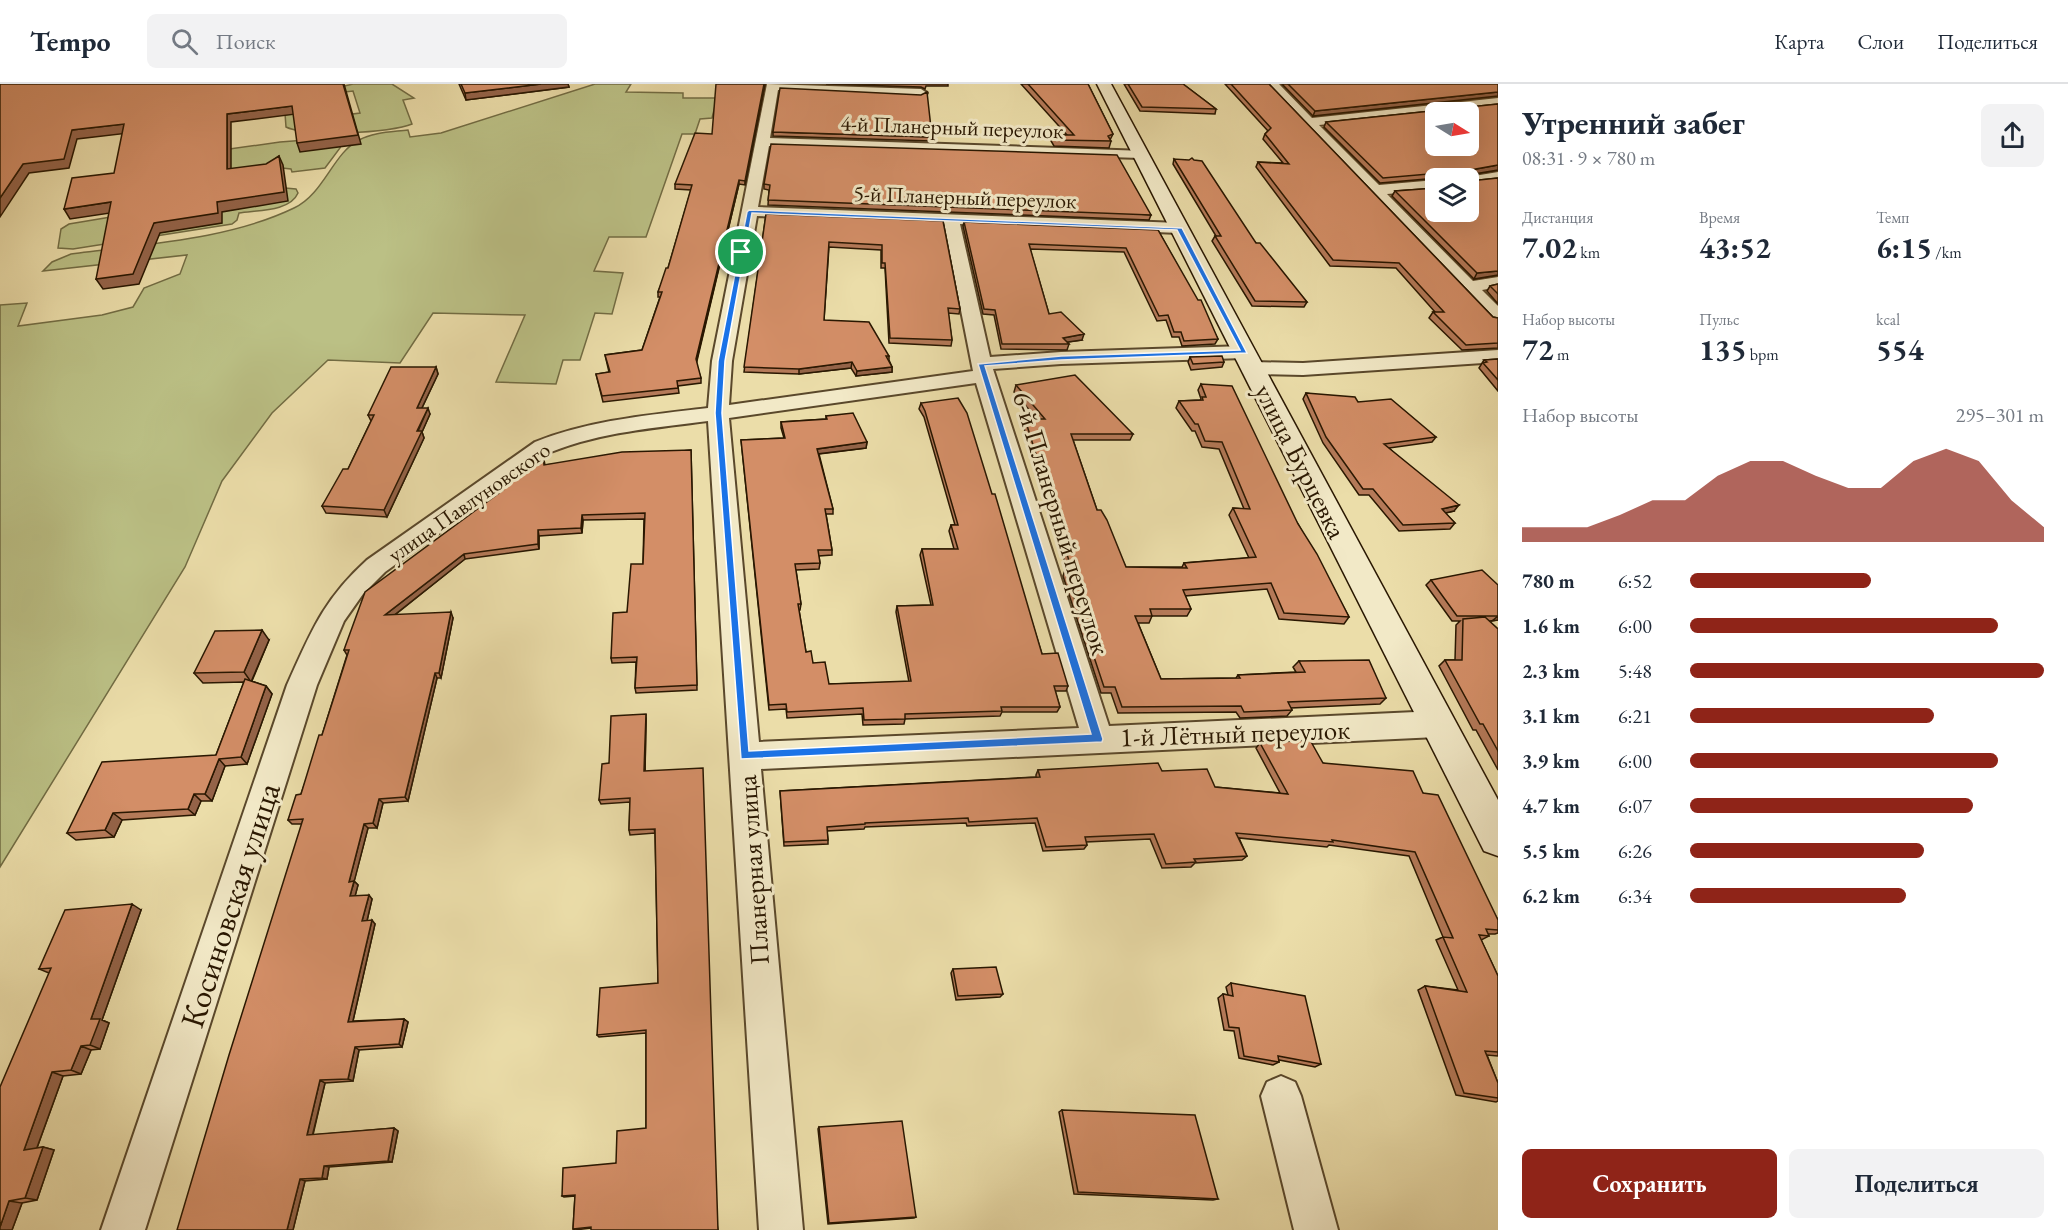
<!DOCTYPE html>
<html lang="ru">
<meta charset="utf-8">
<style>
body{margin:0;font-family:"EB Garamond",serif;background:#f2f2f3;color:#1f2937;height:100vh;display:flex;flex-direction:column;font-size:22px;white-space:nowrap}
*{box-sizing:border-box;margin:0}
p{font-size:20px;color:#747a83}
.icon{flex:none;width:33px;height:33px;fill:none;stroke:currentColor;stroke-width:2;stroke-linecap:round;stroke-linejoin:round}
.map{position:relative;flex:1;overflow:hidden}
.side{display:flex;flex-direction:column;background:#fff;width:570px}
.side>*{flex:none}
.needle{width:39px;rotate:101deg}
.controls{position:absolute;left:1425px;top:18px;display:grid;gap:12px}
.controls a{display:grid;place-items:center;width:54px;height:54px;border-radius:9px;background:#fff;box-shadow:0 6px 24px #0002;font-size:30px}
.pin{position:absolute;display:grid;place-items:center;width:51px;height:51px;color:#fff;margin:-26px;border:3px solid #fff;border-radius:50%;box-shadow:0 2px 6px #0007}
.round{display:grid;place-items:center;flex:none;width:63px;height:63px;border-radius:9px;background:#f2f2f3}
.summary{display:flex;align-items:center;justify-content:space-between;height:102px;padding:0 24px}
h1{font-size:33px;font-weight:700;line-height:45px}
.metrics{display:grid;grid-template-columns:repeat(3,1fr);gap:9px;height:102px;padding:6px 24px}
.metrics div{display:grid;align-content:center}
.metrics b{font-size:30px;font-weight:700}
.metrics small{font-size:16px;font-weight:400}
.metrics p{font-size:16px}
.chart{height:168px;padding:12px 24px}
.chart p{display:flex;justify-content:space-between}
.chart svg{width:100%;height:108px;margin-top:6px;fill:#8f2418;opacity:.7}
.button{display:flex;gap:12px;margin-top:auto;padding:12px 24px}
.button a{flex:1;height:69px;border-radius:9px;background:#8f2418;color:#fff;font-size:24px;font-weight:700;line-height:69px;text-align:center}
.button a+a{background:#f2f2f3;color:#1f2937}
ul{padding:0 24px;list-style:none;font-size:20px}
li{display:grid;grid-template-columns:96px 72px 1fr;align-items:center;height:45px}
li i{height:15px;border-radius:8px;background:#8f2418}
header{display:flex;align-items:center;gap:36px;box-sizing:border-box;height:84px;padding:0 30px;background:#fff;border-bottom:2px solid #e0e1e3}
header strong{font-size:28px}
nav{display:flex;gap:33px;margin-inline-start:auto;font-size:21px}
.search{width:420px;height:54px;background:#f2f2f3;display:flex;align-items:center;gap:15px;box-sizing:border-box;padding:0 21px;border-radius:9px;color:#747a83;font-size:22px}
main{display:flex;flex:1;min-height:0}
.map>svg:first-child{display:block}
</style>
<header>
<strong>Tempo</strong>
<div class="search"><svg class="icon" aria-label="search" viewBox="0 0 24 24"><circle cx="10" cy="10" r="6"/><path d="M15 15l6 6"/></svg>Поиск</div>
<nav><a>Карта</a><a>Слои</a><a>Поделиться</a></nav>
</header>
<main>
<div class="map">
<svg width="1498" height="1146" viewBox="0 0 1498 1146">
<rect width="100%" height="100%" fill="#ebdda9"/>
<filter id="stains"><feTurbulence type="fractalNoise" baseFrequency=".00333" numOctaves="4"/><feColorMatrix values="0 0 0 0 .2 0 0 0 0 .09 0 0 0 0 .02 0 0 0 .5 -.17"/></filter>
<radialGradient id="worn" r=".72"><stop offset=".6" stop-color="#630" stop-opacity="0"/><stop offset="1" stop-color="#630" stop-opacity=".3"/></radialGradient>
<path fill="#bbc085" stroke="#726c43" stroke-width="1.5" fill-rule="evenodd" d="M353 0H392L414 14 403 16 412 40C392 49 306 53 286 43L284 16ZM353 7 360 29 297 37 293 14Z
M595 0H631L626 8 683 9V14H717L712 34 700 35 695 50H682L646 153H609L594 187 623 189 612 230 595 229 580 276H563L556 300 496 298 525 231 433 229 400 279 328 276 272 329 222 397 185 483 0 783V221L27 219 18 242 102 231 133 223 144 204 180 190 187 171 43 187 52 178 71 170C143 160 228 156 294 124 324 110 333 69 359 56 373 48 392 48 408 46L410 53 441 49Z
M319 55 341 61 340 64 325 84 292 88 291 85 282 84 262 90 137 78 280 58Z
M285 104 296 105 298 109C290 128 256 126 239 129L237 136 232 140 73 165 58 164 61 145 69 140Z"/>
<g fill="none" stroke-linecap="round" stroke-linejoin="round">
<g stroke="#5a482b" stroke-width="4">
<path id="street" d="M767 0 921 5 927 9 921 13 778 6 770 54 1145 67 1147 70 1145 73 1140 74 769 62 758 123 1179 139 1187 144 1179 149 960 140 990 273 1061 268 1244 262 1251 264 1254 268 1251 272 1244 274 1061 280 993 285 1109 642 1437 627 1448 631 1452 640 1448 649 1437 653 761 685 803 1146H759L708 337C655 344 601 348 551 368L385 488 363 510 344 537 317 601 145 1146H101L287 601C311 548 323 516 367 476L535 358C590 336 649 331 708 324L712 277ZM757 132 944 140 973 287 729 321 732 277ZM976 299 1079 644 759 658 729 334Z
M1266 0H1279L1312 34 1498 14V22L1319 41 1379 101 1436 96V106L1387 110 1473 197 1498 193V203L1482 206 1498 222V239L1491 237 1462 207Z
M1498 88V96L1468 100V94H1462Z
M1498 266V278L1303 291 1253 290 1246 288 1243 284 1246 280 1253 278 1303 279Z
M1281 992 1295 998 1301 1012 1338 1146H1294L1261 1012 1267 998Z"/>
</g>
<g stroke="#291701" stroke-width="3">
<path id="secondary" d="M1097 0H1111L1498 716V772L1484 767Z"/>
</g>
<use href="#street" fill="#f2e9c7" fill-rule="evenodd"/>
<use href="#secondary" fill="#f2e9c7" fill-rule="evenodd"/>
</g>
<path fill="#b57a59" stroke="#291701" stroke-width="1.5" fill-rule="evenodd" d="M459 0H568L569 3 466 16Z
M765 0 745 101 739 100 696 279 701 294V299L678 302 679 309 603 318 596 290 609 288 605 271 642 266 660 213H658V208L668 184 691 106 675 105V100L712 50Z
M826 0H948V2H926L925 5 921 3Z
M1021 0H1088L1113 50 1110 56 1111 57 1109 64 1054 62 1051 57 1053 51H1067Z
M1124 0H1183L1216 25 1215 30 1140 27Z
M1225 0H1269L1493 233 1498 234V264L1462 266 1429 234 1433 228H1435L1396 184 1330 182 1256 83 1258 78 1283 79 1263 55 1265 50 1268 47Z
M1282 0H1498L1313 32Z
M1498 20V86L1466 91H1469L1470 97 1498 94V191L1474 195 1392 112 1395 107 1436 104V128H1468V94H1438L1380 99 1324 43 1326 38ZM1436 28H1468V62H1436Z
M773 48 932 53V57L773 52Z
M1174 75 1256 159 1307 218 1304 223 1252 222 1212 157 1215 152H1216L1173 80Z
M764 100 1151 131 1149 136 768 121 769 106 764 105Z
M766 130 943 137 960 225 959 230 948 229 952 256 951 262 889 259 885 184H881V166L829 163 824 236 889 272V276L892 283V288L856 292 851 284 799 290 744 288Z
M964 138 1158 146 1218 255 1215 260 1182 262 1179 253H1172L1166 236 1157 237 1124 168 1030 165 1049 230 1082 256 1067 258 1069 260 1067 266 1001 265 994 231 983 230 963 142Z
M1498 200V220L1487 207 1490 202Z
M1190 273 1224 278 1222 283 1191 286 1188 278Z
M1498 275V307L1479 284 1484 276Z
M436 283 438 290 422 324 430 330 422 348 424 354 387 433 326 429 322 422 348 385 371 337 368 331Z
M1201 300 1298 440 1349 533 1344 540 1279 535 1267 505 1185 512 1191 525 1187 532H1152L1149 539H1138L1161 595 1236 594 1238 591 1296 588 1293 583 1299 577 1386 614 1380 620 1291 624 1292 626 1287 632 1240 634 1236 628 1118 629 1111 609H1101L1063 492 1065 486 1067 485 1023 341 1025 335H1037L1014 308 1016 301 1133 350 1130 356H1073L1097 426 1126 483H1182L1184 479 1249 474 1229 431 1233 424 1244 425 1219 365 1202 363 1195 347H1192L1176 324 1179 317 1200 316 1201 315 1198 306Z
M1306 309 1358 318 1436 353 1432 358 1389 364 1454 427 1445 429 1455 439 1450 445 1399 447 1369 411H1359L1323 359 1303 315Z
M921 319 992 410 1042 570 1068 602 1066 607H1055L1060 623 1057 628H1002L1000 632 905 635 904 640 863 641 862 630 787 634 786 625 769 626 741 356 784 354 781 344V338L826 335V332L867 358 866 364 819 370 833 425V430H826L832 466V471L819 472 820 479 819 485 796 486 801 520 800 526H799L806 568 813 579 829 600 909 598 896 528 897 522 931 521 920 471 922 465H954L949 447 951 441H955L924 333 919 325Z
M691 366 697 606 636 609 635 604 636 578 612 579 611 574 627 528 643 480 644 435 583 436 582 449 539 452V465L465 475 395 531 453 534 441 594H437L408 717 383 719 377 744H368L354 797 358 801 355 812 372 815 367 837 375 840 353 937 404 935 408 938 402 963 359 966 353 997 325 999 313 1051 394 1044 398 1047 392 1078 329 1083 327 1095 305 1097 293 1146 302 740H292L288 736 301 710 322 651 347 571 344 566 500 409 497 403 544 376 545 381Z
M1431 496 1498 501V536L1489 537 1498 545V686L1476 646H1473L1439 582 1445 576H1455L1456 541 1460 537H1452L1426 501Z
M269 556 252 597 266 602 272 610 247 680 225 682 212 717H201L195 731 122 736 114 753 76 756 67 749 216 671 244 598 203 599 194 589Z
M646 635 645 687 718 1146 591 1144 575 1146 573 1145 575 1112 564 1113 562 1112 616 1079 646 1044V949L599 953 597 951 658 899 655 749 630 751 629 746 630 718 601 720 599 716 609 679Z
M1260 659 1323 679 1423 709 1498 836V849L1495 850H1488L1489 852 1481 856 1498 892V972L1487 971 1498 999V1017L1496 1018 1456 1011 1418 906 1425 902 1458 906 1436 856 1443 853 1409 772 1329 761 1327 763 1239 754 1247 772 1242 776 1195 779 1191 783 1162 784 1150 755 1086 758 1087 761 1084 765 1043 767 1035 739 967 742 966 739 865 743 864 745 827 747 828 756V760L784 762 780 707 1036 693V691L1038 686 1162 687 1215 703 1280 709 1256 664Z
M141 826 102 936 109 939 100 965 91 966 81 990 63 992 37 1064 43 1063 54 1066 37 1116 22 1119 12 1146H0L49 889 39 885Z
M953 885 1003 910 1000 913 956 916 951 889Z
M1231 899 1321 980 1315 983 1279 976V978L1273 981 1239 974 1234 947 1224 946 1218 914 1223 910 1228 911 1226 903Z
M1062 1026 1218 1115 1213 1116 1074 1110 1059 1028Z
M819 1043 916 1133 914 1134 828 1140 818 1045Z"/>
<path fill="#946348" stroke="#291701" stroke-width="1.5" d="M344 0 361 60 300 68 297 59Z
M541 0H568L569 3 466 16 465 9Z
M764 0H765L745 101V97Z
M1498 8V12L1313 32 1315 27Z
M292 22 296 30 231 38V94L227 85V30Z
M124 40 129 49 77 55 69 84 29 89 0 133V114L23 80 72 46Z
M279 72 283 81 288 117 222 128V139L160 149 139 200 103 205 96 195 154 139 217 118Z
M1498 81V86L1462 92 1465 87Z
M739 96V100L696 281V275Z
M111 118 117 128 70 135 64 125Z
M1498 187V191L1474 195 1477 189Z
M1084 250 1082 256 1061 259 1063 254Z
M852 278 851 284 799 290V285Z
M436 283 438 290 419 330 417 324Z
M892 283V288L856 292 857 287Z
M428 324 430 330 422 348 424 354 387 433 384 426Z
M867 358 866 364 817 370V365Z
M1459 421 1454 427 1437 431 1442 425Z
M582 431 583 436 582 449 581 444Z
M538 446 539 452V465L538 460Z
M464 470 465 475 388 536 385 531Z
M451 528 453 534 441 594 439 589Z
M1498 532V536L1492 537Z
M262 546 269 556 251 598 244 588Z
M435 589 437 594 408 717 405 713Z
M266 602 272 610 247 680 241 673Z
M646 630V635L645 692 644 687Z
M219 675 225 682 212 717 205 710Z
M194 710 201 717 195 731 188 725Z
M379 715 383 719 377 744 373 739Z
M113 729 122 736 114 753 105 746Z
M364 740 368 744 353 802 349 798Z
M354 797 358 801 354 816 350 812Z
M369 811 372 815 366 841 362 837Z
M132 820 141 826 102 936 109 939 100 965 90 961 91 935Z
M372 836 375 840 352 941 348 938Z
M404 935 408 938 402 963 399 960Z
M81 962 91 966 81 990 71 986Z
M355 963 359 966 353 997 348 995Z
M52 988 63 992 35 1069 24 1066Z
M320 996 325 999 312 1053 307 1051Z
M394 1044 398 1047 392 1078 388 1077Z
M43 1063 54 1066 37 1116 25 1114Z
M324 1082 329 1083 327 1095 322 1094Z
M300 1095 305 1097 293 1146H287Z
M9 1117 22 1119 12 1146H0V1143Z"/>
<path fill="#d38e67" stroke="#291701" stroke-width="1.5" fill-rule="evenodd" d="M0 0H343L358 51 297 59 292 22 227 30V85L266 80 279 72 284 108 217 118 218 129 154 139 133 190 96 195 111 118 64 125 72 94 114 89 124 40 72 46 64 75 23 80 0 114Z
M461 0H541L465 9Z
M716 0H764L745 97 739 96 696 275 701 294 677 297 678 304 602 312 596 290 610 288 605 271 642 266 662 208H658L666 184H668L692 101 675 100 695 49 712 50Z
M1028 0H1088L1113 50 1108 52 1111 57 1055 56 1053 51H1074Z
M1128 0H1183L1216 25 1142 23Z
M1231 0H1269L1493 233 1498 234V259L1466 261 1433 228H1444L1399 179 1333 176 1258 78 1289 80 1265 50 1271 44Z
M1288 0H1498V8L1315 27Z
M780 4 921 11 927 8 932 53 773 48Z
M1498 20V81L1465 87 1464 91H1469L1470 97 1498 94V187L1477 189 1395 107 1436 104V128H1468V94H1441L1440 89 1383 94 1326 38ZM1436 28H1468V62H1436Z
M771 60 1117 71 1151 131 768 116 770 101 764 100Z
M1192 74 1194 76 1202 77 1256 159H1260L1307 218 1255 217 1215 152H1221L1174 75 1189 76Z
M766 130 943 137 960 225 948 224 952 256 890 254 885 179H882V161L829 158 824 236 869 238 889 272H886L892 283 857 287 852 278 799 285 744 283Z
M964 138 1158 146 1198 216H1201L1218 255 1184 257 1181 248H1174L1168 231 1159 232 1126 164 1029 160 1049 230 1061 228 1084 250 1063 254 1069 260H1002L995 226 984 225Z
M1498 200V210L1490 202Z
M1222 272 1224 278 1193 280 1190 273Z
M1498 275V296L1483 279 1487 278 1484 276Z
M391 283H436L417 324H428L417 347H422L384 426 322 422 343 385H348L374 331H368Z
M1075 291 1133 350H1071L1097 426H1101L1107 436 1126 483 1187 484 1184 479 1256 473 1233 424 1250 425 1222 358 1205 357 1198 340H1195L1179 317 1203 316 1202 313H1206L1201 300 1232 302 1298 440 1317 470 1349 533 1284 529 1271 499 1183 506 1191 525H1150L1152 532H1135L1161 595 1240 594 1238 591 1305 588 1299 577 1369 576 1386 614 1288 618 1292 626 1244 628 1241 622 1122 623 1115 603H1104L1065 486 1071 483 1025 335H1045L1016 301Z
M1306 309 1355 313 1358 318 1391 315 1436 353 1384 360 1459 421 1442 425 1455 439 1403 441 1373 405H1363L1326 353Z
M958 314 967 329 992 410H995L1042 570 1058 569 1068 602H1054L1060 623H1001L1002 627 905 630V635L864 636 863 624 787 628 786 620 769 621 741 356 785 354 781 338 827 335 826 332 853 329 867 358 817 365 833 425H825L832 466H818L820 479 795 480 801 520H798L806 568 811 567 813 579 825 578 829 600 911 597 897 522 933 521 922 465H958L951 441H958L925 327 921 319Z
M691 366 697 601 635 604 637 573 611 574 613 529 627 528 631 480H643L645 429 582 431 581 444 538 446V460L464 470 385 531 451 528 439 589H435L405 713 379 715 373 739 364 740 349 798 354 797 350 812 369 811 362 837 372 836 348 938 404 935 399 960 355 963 348 995 320 996 307 1051 394 1044 388 1077 324 1082 322 1094 300 1095 287 1146H177L229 971 303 735 288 736 296 711 301 710 319 651H322L349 566H344L345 563 365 508 503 406 497 403 543 371 544 381 622 368Z
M1482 486 1498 501V532H1457L1431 496Z
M1485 533 1498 545V667L1483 640H1480L1445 576H1462L1463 535Z
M262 546 244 588 194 589 215 547Z
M245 595 266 602 241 673 219 675 205 710H194L188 725 113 729 105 746 67 749 102 678 216 671Z
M646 630 644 687 703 684 718 1146H591V1143L573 1145 575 1111 562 1112 563 1084 616 1079 617 1047 646 1044V946L597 951 600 904 658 899 655 745 629 746 630 714 599 716 602 680 609 679 611 632Z
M1310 656 1323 679 1413 687 1423 709 1438 711 1498 836V846L1486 845 1489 852 1479 851 1498 892V968L1485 967 1498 999V1014L1464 1009 1425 902 1467 908 1443 853 1453 854 1415 768 1332 756 1333 758 1236 749 1247 772 1194 775 1196 778 1166 780 1154 750 1085 753 1087 761 1046 763 1037 734 969 738 968 734 865 739V740L827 743 828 756 784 758 780 707 1040 693 1038 686 1158 679 1162 687 1207 685 1215 703 1288 710 1260 659Z
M132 820 91 935H100L90 961 81 962 71 986 52 988 24 1066 43 1063 25 1114 9 1117 0 1143V1003L51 884 39 885 65 826Z
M996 883 1003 910 958 912 953 885Z
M1231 899 1305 912 1321 980 1278 972 1279 978 1244 972 1239 944 1229 943 1223 910 1233 912Z
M1062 1026 1195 1031 1218 1115 1078 1108Z
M902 1037 916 1133 829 1139 819 1043Z"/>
<path fill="#1a73e8" stroke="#fff" stroke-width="1.5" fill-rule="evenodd" d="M749 126 1182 144 1247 269 1061 276 985 282 1103 655 1102 658 741 675 715 329 718 277 747 128ZM752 129 1177 146 1240 266 1061 272 978 280 1091 650 749 667 722 329 725 277Z"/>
<g text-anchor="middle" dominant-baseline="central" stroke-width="6" stroke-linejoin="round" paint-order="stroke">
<g font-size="22" fill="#291701" stroke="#f2e9c7">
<text transform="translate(952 43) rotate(2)">4-й Планерный переулок</text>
<text transform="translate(965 113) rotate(2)">5-й Планерный переулок</text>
<text transform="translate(469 418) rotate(-35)">улица Павлуновского</text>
</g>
<g font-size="27" fill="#291701" stroke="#f2e9c7">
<text transform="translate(1301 377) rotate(63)">улица Бурцевка</text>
<text transform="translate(1062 439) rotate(73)">6-й Планерный переулок</text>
<text transform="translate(1235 649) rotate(-2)">1-й Лётный переулок</text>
<text transform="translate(753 786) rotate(-94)">Планерная улица</text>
</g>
<g font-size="33" fill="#291701" stroke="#f2e9c7">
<text transform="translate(230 821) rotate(-72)">Косиновская улица</text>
</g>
</g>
<rect width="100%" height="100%" filter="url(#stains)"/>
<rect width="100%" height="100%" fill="url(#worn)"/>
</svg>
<div class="controls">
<a><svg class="needle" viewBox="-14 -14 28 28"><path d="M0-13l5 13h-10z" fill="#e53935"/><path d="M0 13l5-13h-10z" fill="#747a83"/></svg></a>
<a><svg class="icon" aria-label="layers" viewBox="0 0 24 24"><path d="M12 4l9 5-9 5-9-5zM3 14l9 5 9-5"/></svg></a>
</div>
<div class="pin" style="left:741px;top:168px;background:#1e9e55"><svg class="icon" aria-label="arrive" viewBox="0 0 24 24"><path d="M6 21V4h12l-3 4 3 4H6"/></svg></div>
</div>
<section class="side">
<div class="summary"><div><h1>Утренний забег</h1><p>08:31 · 9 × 780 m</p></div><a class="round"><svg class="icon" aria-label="share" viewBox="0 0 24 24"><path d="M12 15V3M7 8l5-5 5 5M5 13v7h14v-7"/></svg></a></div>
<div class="metrics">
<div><p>Дистанция</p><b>7.02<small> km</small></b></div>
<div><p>Время</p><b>43:52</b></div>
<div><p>Темп</p><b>6:15<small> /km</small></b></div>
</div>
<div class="metrics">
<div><p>Набор высоты</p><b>72<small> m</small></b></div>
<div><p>Пульс</p><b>135<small> bpm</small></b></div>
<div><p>kcal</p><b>554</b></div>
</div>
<div class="chart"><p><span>Набор высоты</span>295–301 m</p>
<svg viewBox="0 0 160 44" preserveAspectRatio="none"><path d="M0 44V38L10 38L20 38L30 33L40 27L50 27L60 17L70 11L80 11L90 17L100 22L110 22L120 11L130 6L140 11L150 27L160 38V44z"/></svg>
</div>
<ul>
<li><b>780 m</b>6:52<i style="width:51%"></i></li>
<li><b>1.6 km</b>6:00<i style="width:87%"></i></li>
<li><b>2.3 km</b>5:48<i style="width:100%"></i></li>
<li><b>3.1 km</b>6:21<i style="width:69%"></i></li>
<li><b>3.9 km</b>6:00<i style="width:87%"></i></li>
<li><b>4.7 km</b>6:07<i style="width:80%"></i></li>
<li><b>5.5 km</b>6:26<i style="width:66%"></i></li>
<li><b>6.2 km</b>6:34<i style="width:61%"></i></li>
</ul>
<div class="button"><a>Сохранить</a><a>Поделиться</a></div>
</section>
</main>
